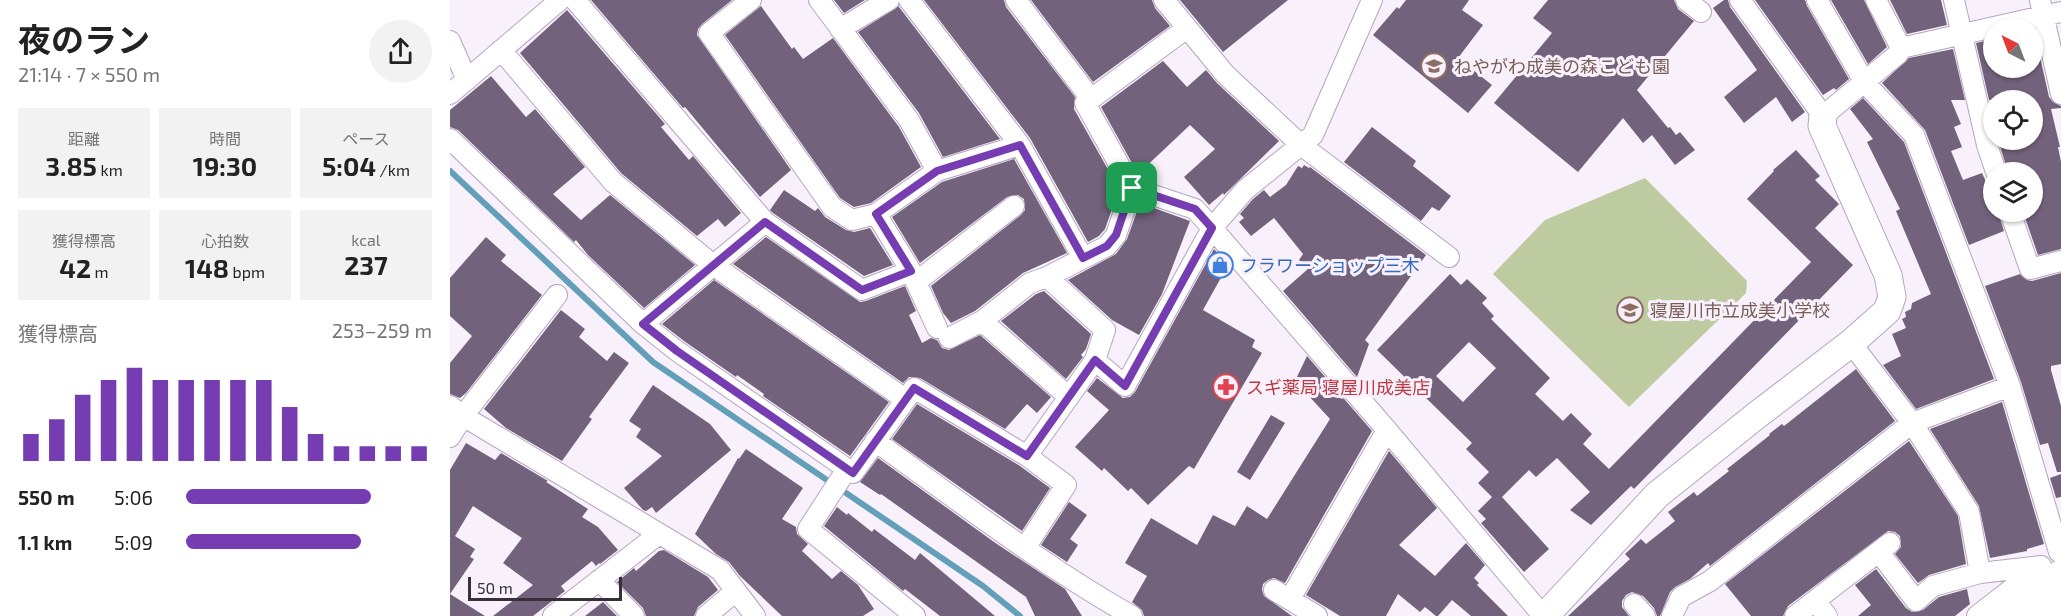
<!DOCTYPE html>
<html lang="ja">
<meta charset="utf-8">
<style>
body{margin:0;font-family:"Exo 2","Noto Sans JP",sans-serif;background:#f2f2f2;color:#222;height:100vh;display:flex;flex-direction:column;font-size:22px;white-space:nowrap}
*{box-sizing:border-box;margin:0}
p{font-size:20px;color:#767676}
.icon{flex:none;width:33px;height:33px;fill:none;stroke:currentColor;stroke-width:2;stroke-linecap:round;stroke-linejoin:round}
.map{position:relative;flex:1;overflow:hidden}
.details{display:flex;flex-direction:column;background:#fff;width:450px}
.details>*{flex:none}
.needle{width:39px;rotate:318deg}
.buttons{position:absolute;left:1533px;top:18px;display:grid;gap:12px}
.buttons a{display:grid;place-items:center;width:60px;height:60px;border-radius:50%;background:#fff;box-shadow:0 2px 4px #0004;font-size:30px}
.scale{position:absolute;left:18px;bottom:15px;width:154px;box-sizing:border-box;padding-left:6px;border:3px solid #372f3a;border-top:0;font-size:16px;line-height:21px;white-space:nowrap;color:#372f3a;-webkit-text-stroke:4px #f8f1fc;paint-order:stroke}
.pin{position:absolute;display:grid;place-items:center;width:51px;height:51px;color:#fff;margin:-26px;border-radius:12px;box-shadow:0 3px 9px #0006}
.round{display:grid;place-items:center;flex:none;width:63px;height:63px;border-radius:32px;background:#f2f2f2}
.head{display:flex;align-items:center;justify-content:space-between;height:102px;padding:0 18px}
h1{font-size:33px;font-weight:700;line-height:45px}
.figures{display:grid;grid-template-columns:repeat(3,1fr);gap:9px;height:102px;padding:6px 18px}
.figures div{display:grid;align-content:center;border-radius:0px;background:#f2f2f2;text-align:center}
.figures b{font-size:26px;font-weight:700}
.figures small{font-size:16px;font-weight:400}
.figures p{font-size:16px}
.chart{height:168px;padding:12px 18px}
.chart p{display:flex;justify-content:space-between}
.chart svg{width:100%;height:108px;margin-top:6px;stroke:#763db3;stroke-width:6}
ul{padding:0 18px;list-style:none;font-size:20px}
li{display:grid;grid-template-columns:96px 72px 1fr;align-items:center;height:45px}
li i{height:15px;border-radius:8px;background:#763db3}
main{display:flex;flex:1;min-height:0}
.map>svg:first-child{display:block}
</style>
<main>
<section class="details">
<div class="head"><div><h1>夜のラン</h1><p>21:14 · 7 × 550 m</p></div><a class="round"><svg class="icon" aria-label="share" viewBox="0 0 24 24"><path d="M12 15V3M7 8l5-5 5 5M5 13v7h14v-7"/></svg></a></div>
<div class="figures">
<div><p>距離</p><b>3.85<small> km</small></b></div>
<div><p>時間</p><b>19:30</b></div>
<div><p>ペース</p><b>5:04<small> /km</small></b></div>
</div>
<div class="figures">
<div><p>獲得標高</p><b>42<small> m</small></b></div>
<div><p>心拍数</p><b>148<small> bpm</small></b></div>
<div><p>kcal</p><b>237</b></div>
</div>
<div class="chart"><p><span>獲得標高</span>253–259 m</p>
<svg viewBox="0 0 160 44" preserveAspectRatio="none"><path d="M5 44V33M15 44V27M25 44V17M35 44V11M45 44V6M55 44V11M65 44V11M75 44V11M85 44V11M95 44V11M105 44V22M115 44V33M125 44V38M135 44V38M145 44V38M155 44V38"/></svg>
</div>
<ul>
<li><b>550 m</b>5:06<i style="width:75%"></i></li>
<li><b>1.1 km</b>5:09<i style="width:71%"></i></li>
</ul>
</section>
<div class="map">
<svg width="1611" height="616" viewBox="0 0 1611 616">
<rect width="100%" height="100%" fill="#f8f1fc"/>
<path fill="#becba0" d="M1195 178 1297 281 1296 293 1179 407 1043 274 1095 220Z"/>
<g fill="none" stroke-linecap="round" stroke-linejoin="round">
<path stroke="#639fb8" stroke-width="6" d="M0 171 203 362 533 586 570 616"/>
</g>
<path fill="#73627b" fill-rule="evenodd" d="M141 0H282L252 24 248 29 247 35 341 170 310 197 235 107 233 108Z
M384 0H415L394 13Z
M474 0H554L556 7 625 97 624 109 669 189 655 229 649 236 638 242 580 138Z
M581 0H702L705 8 720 26 643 82Z
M730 0H838L773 52Z
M956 0H1019L1012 10 1033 25 1008 58 1042 85 1018 113 923 35 947 7 949 9Z
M1098 0H1224L1228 9 1244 21 1187 90 1218 128 1220 127 1226 135 1230 132 1245 150 1225 165 1202 135 1193 143 1173 118 1128 172 1044 103 1102 33 1083 18Z
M1274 0H1278L1280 7 1355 112 1342 122 1326 97 1294 123 1274 97 1307 70 1263 8Z
M1305 0H1355L1357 6 1399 79 1386 90 1384 88 1373 95Z
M1381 0H1414L1437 47 1418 64Z
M1440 0H1491L1497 25 1457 34Z
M311 6 342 49 344 47 353 59 383 38 449 127 471 167 421 203 404 207 390 198 275 35Z
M449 6V7L550 139 493 157 469 113 408 32Z
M117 10 215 124 211 127 239 160 243 156 291 213 275 227 268 219 247 236 171 173 70 53Z
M1584 30 1599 97 1603 102 1611 106V108L1601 109 1610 147H1608L1611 162V249L1588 255 1573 212H1582V172H1558L1548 140H1582V100H1539L1526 43 1544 39V68H1549L1551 74 1582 68V31Z
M1503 49 1515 100H1501L1511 124 1504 127 1512 147 1501 151 1513 180 1532 173 1544 199V212H1548L1554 231 1519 245 1475 130 1432 83 1459 58Z
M713 61 737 87 756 70 767 83 829 141 774 195 773 193 759 205 734 177 765 149 740 125 688 174 651 107Z
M41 76 76 117 85 109 135 167 103 194 131 220 160 195 245 265 194 308 138 255 126 240 124 242 8 130 0 127V110Z
M1413 98 1454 142 1544 379 1466 409 1433 365 1451 356 1442 334 1456 328 1452 319 1456 317 1455 312 1461 309 1462 303 1481 294 1446 211 1450 209 1417 142 1423 139 1400 109Z
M922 127 966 161 963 166 1001 196 989 211 982 207 971 221 894 162Z
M1346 150 1370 176 1365 180 1389 204 1365 228 1403 265 1184 489 1181 486 1141 525 1120 510 1140 492 1107 458 1086 477 1079 470 1052 497 1099 549 1074 572 1031 523 1036 519 1028 511 1042 497 1028 483 1039 472 1016 449 1022 443 927 350 1000 274 1011 285 1017 279 1037 298 1032 303 1044 316 1041 319 1100 378 1085 394 1113 421 1121 413 1142 434 1133 444 1159 469 1361 262 1297 199 1324 171 1323 170ZM1019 342 1046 368 1013 402 986 376Z
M564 159 617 253 573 273 525 311 501 323 493 313 481 286 571 215 575 210 574 199 568 195 557 197 470 263 442 217 492 182Z
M854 165 859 168 860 167 976 255 915 340 919 344 907 377 833 291 859 268 849 260 853 254 824 218 801 236 789 222 794 218 790 214 803 199 814 190 820 197 836 185 848 166 852 168Z
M334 190 365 211 368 208 375 217 396 230 404 232 420 228 443 265 414 276 323 213 320 210Z
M690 203 740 221 712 294 689 335 662 320 618 280 666 254 677 239Z
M36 237 56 255 51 261 92 295 16 393 10 398 0 394V363L22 336 0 316V278Z
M316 237 410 302 416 301 455 286 466 311 459 315 472 343 481 338 487 340 492 348 499 350 530 335 601 397 587 413 577 404 555 429 470 378 459 377 453 383 283 264Z
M764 249 778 265 753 310 805 340 802 347 812 353 744 469 739 466 698 505 681 488 678 491 654 468 652 471 625 447 659 410 637 391 647 378 673 398 680 397 685 392Z
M1611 273V364L1601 366V370L1611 406V472H1607L1598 443 1590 445 1571 382 1535 286 1570 274 1577 280 1582 281Z
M264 280 439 402 400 456 313 396 314 394 287 375 286 377 234 341 212 324Z
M594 291 641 334 636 349 631 355 633 357 616 379 551 321 586 294Z
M111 310 135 329 129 337 157 361 164 352 179 363 139 417 142 419 112 461 56 428 34 409Z
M857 356 922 431 835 583 824 578 818 580 813 584 812 590 814 596 842 616H694L692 610 682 602 697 576 675 563 701 518 747 545 763 515 785 526 797 506 817 519 880 419 845 381Z
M1406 369 1445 421 1260 566 1258 563 1240 579 1225 587 1220 592 1210 616H1207L1204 608 1193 596 1182 592 1176 595 1172 601V607L1179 616H1118L1180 559 1175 554 1191 539 1196 544 1225 521 1218 512 1244 492 1247 496 1279 471 1277 469 1320 435 1319 434 1332 424 1334 426Z
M203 385 260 424 281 450 206 513 202 507 196 511 193 510 174 488 212 456 186 437 191 429 179 421Z
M1552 402 1594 544 1577 549V551L1540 558 1529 506 1480 429Z
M467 404 570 466 600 488 572 531 442 439Z
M821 415 835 423 800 480 787 472Z
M1459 441 1508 516 1516 564 1479 575 1468 583 1445 554 1451 547 1450 536 1445 532 1438 531 1338 606 1333 616H1301L1275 584Z
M16 443 45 460 51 453 98 481 96 482 138 509 132 517 148 527 168 550 150 564 149 563 146 566 142 561 111 586 115 591 83 616H43L83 585 53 563 72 538 23 506 5 536 25 549 20 557 24 559 0 594V470Z
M296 449 353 488 332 519 346 527 347 534 358 544 352 551 382 579 391 571 408 585 424 609 413 616H332L290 576 279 562 266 554 245 534 288 458 289 459Z
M939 451 987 508 949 545 985 576 1016 543 1035 565 1024 578 1029 583 1027 585 1058 616H1021L1002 600 988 616H986L975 607 970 612 948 594 936 616H890L856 595Z
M428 458 544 542 615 589 632 616H585L576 597 431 494 430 495 410 482Z
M1611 474V497L1606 498 1600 478Z
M619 502 637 515 620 539 628 545 617 562 591 545Z
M387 507 397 515 398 513 422 532 424 529 465 560 470 553 545 616H490L455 589 453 591 374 526Z
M214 550 258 577 268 590 248 607 244 616H196L193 608 167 582 184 568 186 571 209 551Z
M1426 569 1456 608 1462 612 1473 610 1489 597 1517 589 1520 604 1505 616H1408L1421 605 1405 585Z
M0 594 35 616H0Z
M153 602 167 616H135Z"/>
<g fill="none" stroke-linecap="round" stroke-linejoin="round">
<g stroke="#b6a4bf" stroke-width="22">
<path id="street" d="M125 0 315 222 412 290 461 271
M301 0 259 33 382 207 402 220 426 214 487 171 570 145
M369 0 459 120 487 171
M459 0 570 145 633 258
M566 0 641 99 737 28
M714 0 775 74 851 145 999 257
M922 0 863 135 795 190 762 228 937 430 1093 616
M1236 0 1251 12
M1290 0 1373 116 1448 54 1451 48 1611 12
M1367 0 1415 83 1464 135 1560 386 1609 552
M1426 0 1451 48
M1504 0 1537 145 1546 172
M1590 0 1611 94
M390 29 439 0
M0 41 17 80
M51 50 163 182 263 265 455 399
M0 94 110 0
M0 139 193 324 227 351 403 473 464 388 577 456 616 485 575 548
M1560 212 1580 269 1611 261
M426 214 461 271 487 328
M466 282 564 206
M532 321 619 397
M193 324 315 222
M499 338 532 321 580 283 597 277 657 246 666 235 682 188 635 103
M1401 343 1462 423 1519 512 1530 573
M645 360 675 386 762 228 745 209 682 188
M0 406 13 416 270 570 305 616
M0 437 13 416 107 295
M425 441C509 501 592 565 682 616
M577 456 645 360 655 330 597 277
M397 469 358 529 465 616
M1429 552 1466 601 1483 586 1530 573 1591 566
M149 580 184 616
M824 590 867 616
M840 599 937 430
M1365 601 1377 616
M1184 604 1195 616
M103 616 209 534
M256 616 286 591
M1222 616 1231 597 1260 581 1462 423 1560 386
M1345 616 1440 543
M1527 616 1591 566"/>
</g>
<g stroke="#b6a4bf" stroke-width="29">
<path id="secondary" d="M1095 616 1207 495 1307 415 1401 343 1437 311 1442 297 1438 275 1372 126 1373 116"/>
</g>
<g stroke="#b6a4bf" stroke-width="32">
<path id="primary" d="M1556 616 1611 575
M1596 616 1611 605"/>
</g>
<use href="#street" stroke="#fff" stroke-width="20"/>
<use href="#secondary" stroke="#fff" stroke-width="27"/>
<use href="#primary" stroke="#fff" stroke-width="30"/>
</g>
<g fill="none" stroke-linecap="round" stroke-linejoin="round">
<g stroke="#fff" stroke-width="12">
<path id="route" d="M570 145 633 258 657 246 666 235 682 188 745 209 762 228 675 386 645 360 577 456 464 388 403 473 227 351 193 324 315 222 412 290 461 271 426 214 487 171Z"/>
</g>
<use href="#route" stroke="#763db3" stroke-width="8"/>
</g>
<defs>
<g id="school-ring" transform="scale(1.35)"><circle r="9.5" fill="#f8f1fc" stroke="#8d6e63" stroke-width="1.5"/><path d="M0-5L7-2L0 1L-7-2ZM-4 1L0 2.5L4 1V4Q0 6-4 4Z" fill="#8d6e63"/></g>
<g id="shop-ring" transform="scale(1.35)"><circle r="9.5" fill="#f8f1fc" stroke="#3f7fe0" stroke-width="1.5"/><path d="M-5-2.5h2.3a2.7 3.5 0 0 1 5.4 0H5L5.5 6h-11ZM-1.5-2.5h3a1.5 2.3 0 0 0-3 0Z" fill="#3f7fe0"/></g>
<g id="pharmacy-ring" transform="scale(1.35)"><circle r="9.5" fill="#f8f1fc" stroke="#e0444e" stroke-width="1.5"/><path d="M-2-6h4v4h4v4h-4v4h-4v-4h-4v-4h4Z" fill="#e0444e"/></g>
</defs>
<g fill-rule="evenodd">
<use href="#school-ring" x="984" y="66"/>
<use href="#shop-ring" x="770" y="265"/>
<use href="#school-ring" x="1180" y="310"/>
<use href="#pharmacy-ring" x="776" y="387"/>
</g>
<g text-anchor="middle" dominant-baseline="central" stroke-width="6" stroke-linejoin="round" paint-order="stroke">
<g font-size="18" fill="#785e54" stroke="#f8f1fc" text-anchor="start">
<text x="1004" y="66">ねやがわ成美の森こども園</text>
<text x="1200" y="310">寝屋川市立成美小学校</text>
</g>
<g font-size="18" fill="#366cbe" stroke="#f8f1fc" text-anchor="start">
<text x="790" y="265">フラワーショップ三木</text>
</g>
<g font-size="18" fill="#be3a42" stroke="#f8f1fc" text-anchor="start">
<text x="796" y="387">スギ薬局 寝屋川成美店</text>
</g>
</g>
</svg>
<div class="buttons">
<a><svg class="needle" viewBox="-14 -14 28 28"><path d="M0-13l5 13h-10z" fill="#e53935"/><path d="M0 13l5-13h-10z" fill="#767676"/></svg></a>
<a><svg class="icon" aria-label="locate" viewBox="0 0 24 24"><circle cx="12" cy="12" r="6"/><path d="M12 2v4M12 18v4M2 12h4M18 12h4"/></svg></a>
<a><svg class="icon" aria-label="layers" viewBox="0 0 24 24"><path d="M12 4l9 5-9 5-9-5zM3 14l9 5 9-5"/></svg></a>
</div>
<div class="scale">50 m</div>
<div class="pin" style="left:682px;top:188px;background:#1e9e55"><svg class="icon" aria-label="arrive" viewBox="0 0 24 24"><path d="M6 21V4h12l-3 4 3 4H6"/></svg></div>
</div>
</main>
